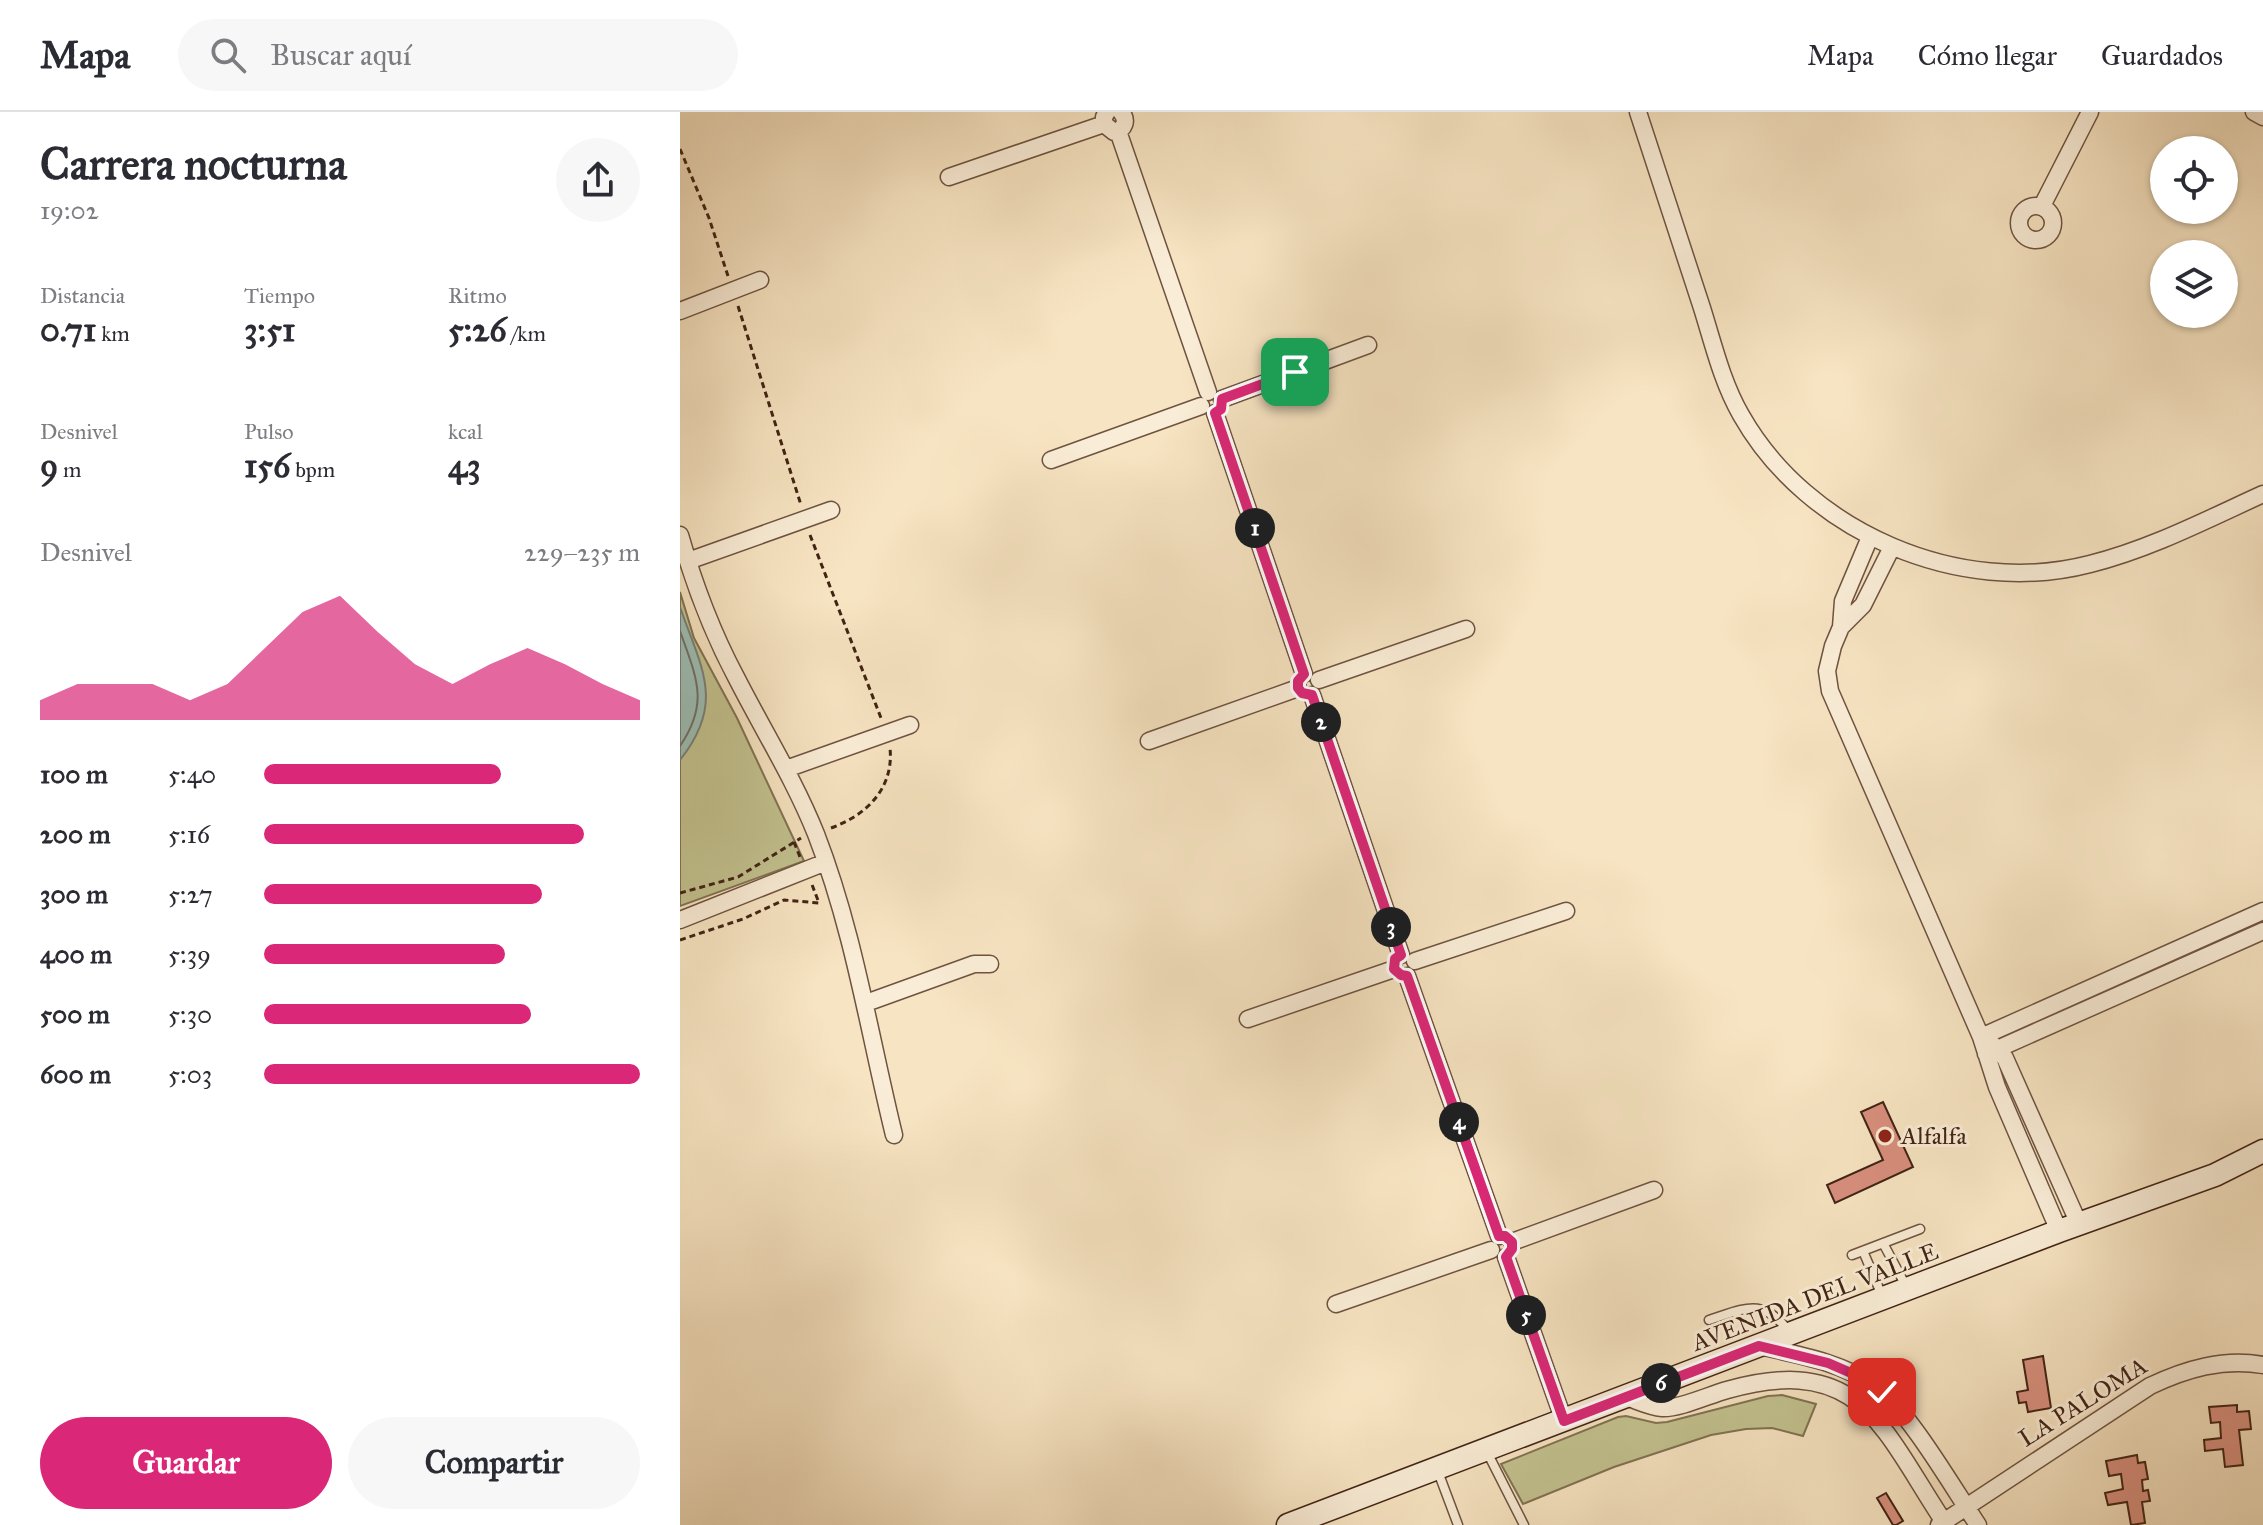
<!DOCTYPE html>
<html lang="es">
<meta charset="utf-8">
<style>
body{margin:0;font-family:"IM FELL Great Primer",serif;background:#f7f7f7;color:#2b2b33;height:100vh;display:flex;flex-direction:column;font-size:30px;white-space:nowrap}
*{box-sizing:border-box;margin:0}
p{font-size:26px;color:#7c7c81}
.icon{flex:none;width:44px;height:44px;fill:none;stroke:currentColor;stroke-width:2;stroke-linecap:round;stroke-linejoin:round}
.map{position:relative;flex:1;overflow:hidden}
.drawer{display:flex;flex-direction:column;background:#fff;width:680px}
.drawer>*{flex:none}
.fabs{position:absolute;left:1470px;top:24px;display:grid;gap:16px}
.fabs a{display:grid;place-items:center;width:88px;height:88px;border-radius:50%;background:#fff;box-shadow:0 2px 6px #0004;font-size:40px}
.pin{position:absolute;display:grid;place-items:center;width:68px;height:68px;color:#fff;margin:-34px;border-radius:16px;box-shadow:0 4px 12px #0006}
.km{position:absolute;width:40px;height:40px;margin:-20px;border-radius:50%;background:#222;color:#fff;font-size:22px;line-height:40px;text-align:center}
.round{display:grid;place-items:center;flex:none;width:84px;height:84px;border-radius:42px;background:#f7f7f7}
.head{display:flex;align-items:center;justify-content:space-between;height:136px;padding:0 40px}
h1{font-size:44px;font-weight:800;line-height:60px}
.stats{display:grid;grid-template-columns:repeat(3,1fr);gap:12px;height:136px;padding:8px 40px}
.stats div{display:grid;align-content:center}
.stats b{font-size:34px;font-weight:800}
.stats small{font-size:22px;font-weight:400}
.stats p{font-size:22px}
.chart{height:224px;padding:16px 40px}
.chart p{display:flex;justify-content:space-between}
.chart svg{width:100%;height:144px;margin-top:8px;fill:#db2777;opacity:.7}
.action{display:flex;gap:16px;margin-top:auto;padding:16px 40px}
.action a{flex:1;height:92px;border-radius:48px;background:#db2777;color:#fff;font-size:32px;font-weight:800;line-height:92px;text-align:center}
.action a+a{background:#f7f7f7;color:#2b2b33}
ul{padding:0 40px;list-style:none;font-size:26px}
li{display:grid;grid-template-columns:128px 96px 1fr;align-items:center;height:60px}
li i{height:20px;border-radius:10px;background:#db2777}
header{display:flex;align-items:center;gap:48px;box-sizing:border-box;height:112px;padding:0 40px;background:#fff;border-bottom:2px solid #e1e1e2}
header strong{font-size:38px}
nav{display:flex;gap:44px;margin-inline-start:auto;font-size:28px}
.search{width:560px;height:72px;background:#f7f7f7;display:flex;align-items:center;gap:20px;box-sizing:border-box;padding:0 28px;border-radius:44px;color:#7c7c81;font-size:30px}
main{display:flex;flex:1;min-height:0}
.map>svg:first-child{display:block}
</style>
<header>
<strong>Mapa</strong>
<div class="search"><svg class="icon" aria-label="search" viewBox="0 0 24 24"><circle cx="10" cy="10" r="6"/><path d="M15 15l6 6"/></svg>Buscar aquí</div>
<nav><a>Mapa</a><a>Cómo llegar</a><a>Guardados</a></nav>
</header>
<main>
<section class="drawer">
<div class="head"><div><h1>Carrera nocturna</h1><p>19:02</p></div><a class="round"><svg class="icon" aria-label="share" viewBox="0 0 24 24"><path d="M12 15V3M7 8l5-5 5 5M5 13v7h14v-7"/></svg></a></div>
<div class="stats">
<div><p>Distancia</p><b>0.71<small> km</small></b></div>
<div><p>Tiempo</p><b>3:51</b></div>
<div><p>Ritmo</p><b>5:26<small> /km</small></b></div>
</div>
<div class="stats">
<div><p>Desnivel</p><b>9<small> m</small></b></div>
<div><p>Pulso</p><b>156<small> bpm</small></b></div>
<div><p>kcal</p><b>43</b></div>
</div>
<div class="chart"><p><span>Desnivel</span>229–235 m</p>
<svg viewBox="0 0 160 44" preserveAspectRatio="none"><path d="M0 44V38L10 33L20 33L30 33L40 38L50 33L60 22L70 11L80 6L90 17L100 27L110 33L120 27L130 22L140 27L150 33L160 38V44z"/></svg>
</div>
<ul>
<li><b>100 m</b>5:40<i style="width:63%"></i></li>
<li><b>200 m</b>5:16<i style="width:85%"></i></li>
<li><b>300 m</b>5:27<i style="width:74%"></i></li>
<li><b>400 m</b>5:39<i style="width:64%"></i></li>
<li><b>500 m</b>5:30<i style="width:71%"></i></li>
<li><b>600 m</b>5:03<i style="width:100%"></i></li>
</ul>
<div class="action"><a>Guardar</a><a>Compartir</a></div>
</section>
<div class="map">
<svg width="1583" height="1413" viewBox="0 0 1583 1413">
<rect width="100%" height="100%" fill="#f7e4c2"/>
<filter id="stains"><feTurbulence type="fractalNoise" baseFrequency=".0025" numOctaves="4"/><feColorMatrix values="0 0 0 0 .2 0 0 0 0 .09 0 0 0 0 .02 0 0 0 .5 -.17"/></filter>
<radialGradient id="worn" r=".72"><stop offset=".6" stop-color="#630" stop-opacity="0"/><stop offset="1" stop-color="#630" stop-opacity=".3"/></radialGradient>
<path fill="#c2c28f" stroke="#827252" stroke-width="2" d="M0 480 14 526 57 606 124 749 0 794Z
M1102 1283 1136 1292 1123 1324 1092 1316 1066 1317 1031 1323 934 1355 843 1392 821 1352 938 1305 946 1304 976 1311 987 1310 1088 1284Z"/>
<path fill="#9dbeb6" stroke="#788076" stroke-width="2" d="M0 495C21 556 46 590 0 648Z"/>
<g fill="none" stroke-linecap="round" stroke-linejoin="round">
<path stroke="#6f7066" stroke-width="2" d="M0 519C16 565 30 590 0 634"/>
</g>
<path fill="#d88f7e" stroke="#412315" stroke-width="2" d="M1203 990 1233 1055 1155 1091 1147 1073 1203 1048 1181 1000Z
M1363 1244 1371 1296 1348 1300 1346 1290 1339 1291 1337 1280 1348 1278 1343 1248Z
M1557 1293V1300L1569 1299 1571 1317 1559 1318 1563 1353 1545 1355 1543 1337 1525 1339 1524 1328 1541 1326 1540 1310 1531 1311 1529 1295Z
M1457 1343 1458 1351 1465 1350 1468 1367 1462 1368 1463 1379 1468 1378 1470 1389 1462 1390 1465 1411 1451 1413 1447 1390 1428 1393 1425 1381 1443 1377 1441 1362 1429 1364 1426 1349Z
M1206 1381 1223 1409 1216 1413H1213L1197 1386Z"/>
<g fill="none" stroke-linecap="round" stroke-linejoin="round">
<g stroke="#6e5340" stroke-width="11">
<path id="lane" d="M1203 1131 1227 1176
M1183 1139 1203 1186
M1172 1143 1240 1117
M1029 1208C1066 1196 1084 1185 1110 1221
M806 1338 844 1413
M757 1357 778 1413"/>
</g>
<g stroke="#6e5340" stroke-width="19">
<path id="street" d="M427 0 424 5V12L434 20C445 18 448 8 441 0
M958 0C979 65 1001 130 1022 196 1033 231 1042 270 1061 303 1127 420 1280 486 1410 452 1470 437 1526 408 1583 382
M1574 0 1583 5
M438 19 528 280
M269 65 424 12
M1339 111a17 17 0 1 1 34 0a17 17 0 1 1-34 0Z
M1362 94 1410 0
M0 199 80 168
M542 287 688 233
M535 301 624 562
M371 348 521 294
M0 423C14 472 32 520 56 565 83 618 114 667 136 722 174 820 189 921 214 1023
M1212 435 1183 493 1161 515 1153 534 1147 559 1150 579 1301 925 1317 975 1379 1119
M8 449 151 398
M1161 515 1163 489 1190 425
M639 568 786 517
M632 583 721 843
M469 629 618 576
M106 657 230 613
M0 808 146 750
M735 849 886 799
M727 864 819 1124
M186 891 294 852H310
M568 907 714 857
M1301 925 1583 799
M1312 932 1325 946 1399 1112
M1306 942 1583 819
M832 1130 974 1078
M826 1145 884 1309
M656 1192 811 1138
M1079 1234C1119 1243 1161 1250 1195 1274 1229 1299 1273 1376 1298 1413
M946 1285C958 1289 970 1295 982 1296 999 1297 1029 1283 1047 1278 1182 1240 1202 1317 1266 1413
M1259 1413 1470 1274C1506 1257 1543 1246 1583 1253"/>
</g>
<g stroke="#412315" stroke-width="25">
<path id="secondary" d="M608 1413 1379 1119 1535 1063 1583 1039"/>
</g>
<path stroke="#412315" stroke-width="3" stroke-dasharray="6 4" stroke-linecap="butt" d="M0 37 29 106 48 164
M58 194 121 393
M130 423 201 606
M151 716C187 703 214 676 210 636
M114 730 120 745
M0 781 58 765 121 726
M0 828 63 807 104 788 139 791 131 770"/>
<use href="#lane" stroke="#faedd7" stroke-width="8"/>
<use href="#street" stroke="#faedd7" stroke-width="16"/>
<use href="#secondary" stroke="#faedd7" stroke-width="22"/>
</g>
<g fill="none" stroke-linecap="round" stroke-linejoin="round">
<g stroke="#fff" stroke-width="16">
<path id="route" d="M615 260 542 287 541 297 535 301 624 562 618 569V576L622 581 632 583 721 843 715 847 714 857 721 863 727 864 819 1124H825L832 1130V1137L826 1145 884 1309 1079 1234 1148 1251 1178 1264 1202 1280"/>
</g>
<use href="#route" stroke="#db2777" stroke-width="10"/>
</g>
<circle fill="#8f2418" stroke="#faedd7" stroke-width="3" cx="1205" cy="1024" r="8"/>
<g text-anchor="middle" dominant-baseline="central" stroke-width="6" stroke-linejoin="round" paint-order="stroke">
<g font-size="24" fill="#412315" stroke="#faedd7" text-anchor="start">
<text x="1221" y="1024">Alfalfa</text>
</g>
<g font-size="24" fill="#412315" stroke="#faedd7">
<text transform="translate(1135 1185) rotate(-21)">AVENIDA DEL VALLE</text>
<text transform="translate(1403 1290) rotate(-32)">LA PALOMA</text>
</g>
</g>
<rect width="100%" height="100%" filter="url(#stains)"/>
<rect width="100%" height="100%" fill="url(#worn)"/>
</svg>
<div class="fabs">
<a><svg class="icon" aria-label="locate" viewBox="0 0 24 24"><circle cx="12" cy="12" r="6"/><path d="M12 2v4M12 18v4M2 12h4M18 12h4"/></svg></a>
<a><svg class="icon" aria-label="layers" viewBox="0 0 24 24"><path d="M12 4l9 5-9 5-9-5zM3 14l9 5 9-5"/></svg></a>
</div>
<div class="pin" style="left:615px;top:260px;background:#1e9e55"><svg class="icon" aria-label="arrive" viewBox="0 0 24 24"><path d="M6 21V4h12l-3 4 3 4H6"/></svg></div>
<div class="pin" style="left:1202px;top:1280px;background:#d93025"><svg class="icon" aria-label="check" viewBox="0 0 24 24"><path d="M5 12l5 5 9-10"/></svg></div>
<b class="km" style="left:575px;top:416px">1</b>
<b class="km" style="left:641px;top:610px">2</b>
<b class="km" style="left:711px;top:815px">3</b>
<b class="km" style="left:779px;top:1010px">4</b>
<b class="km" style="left:846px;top:1203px">5</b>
<b class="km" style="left:981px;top:1271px">6</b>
</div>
</main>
